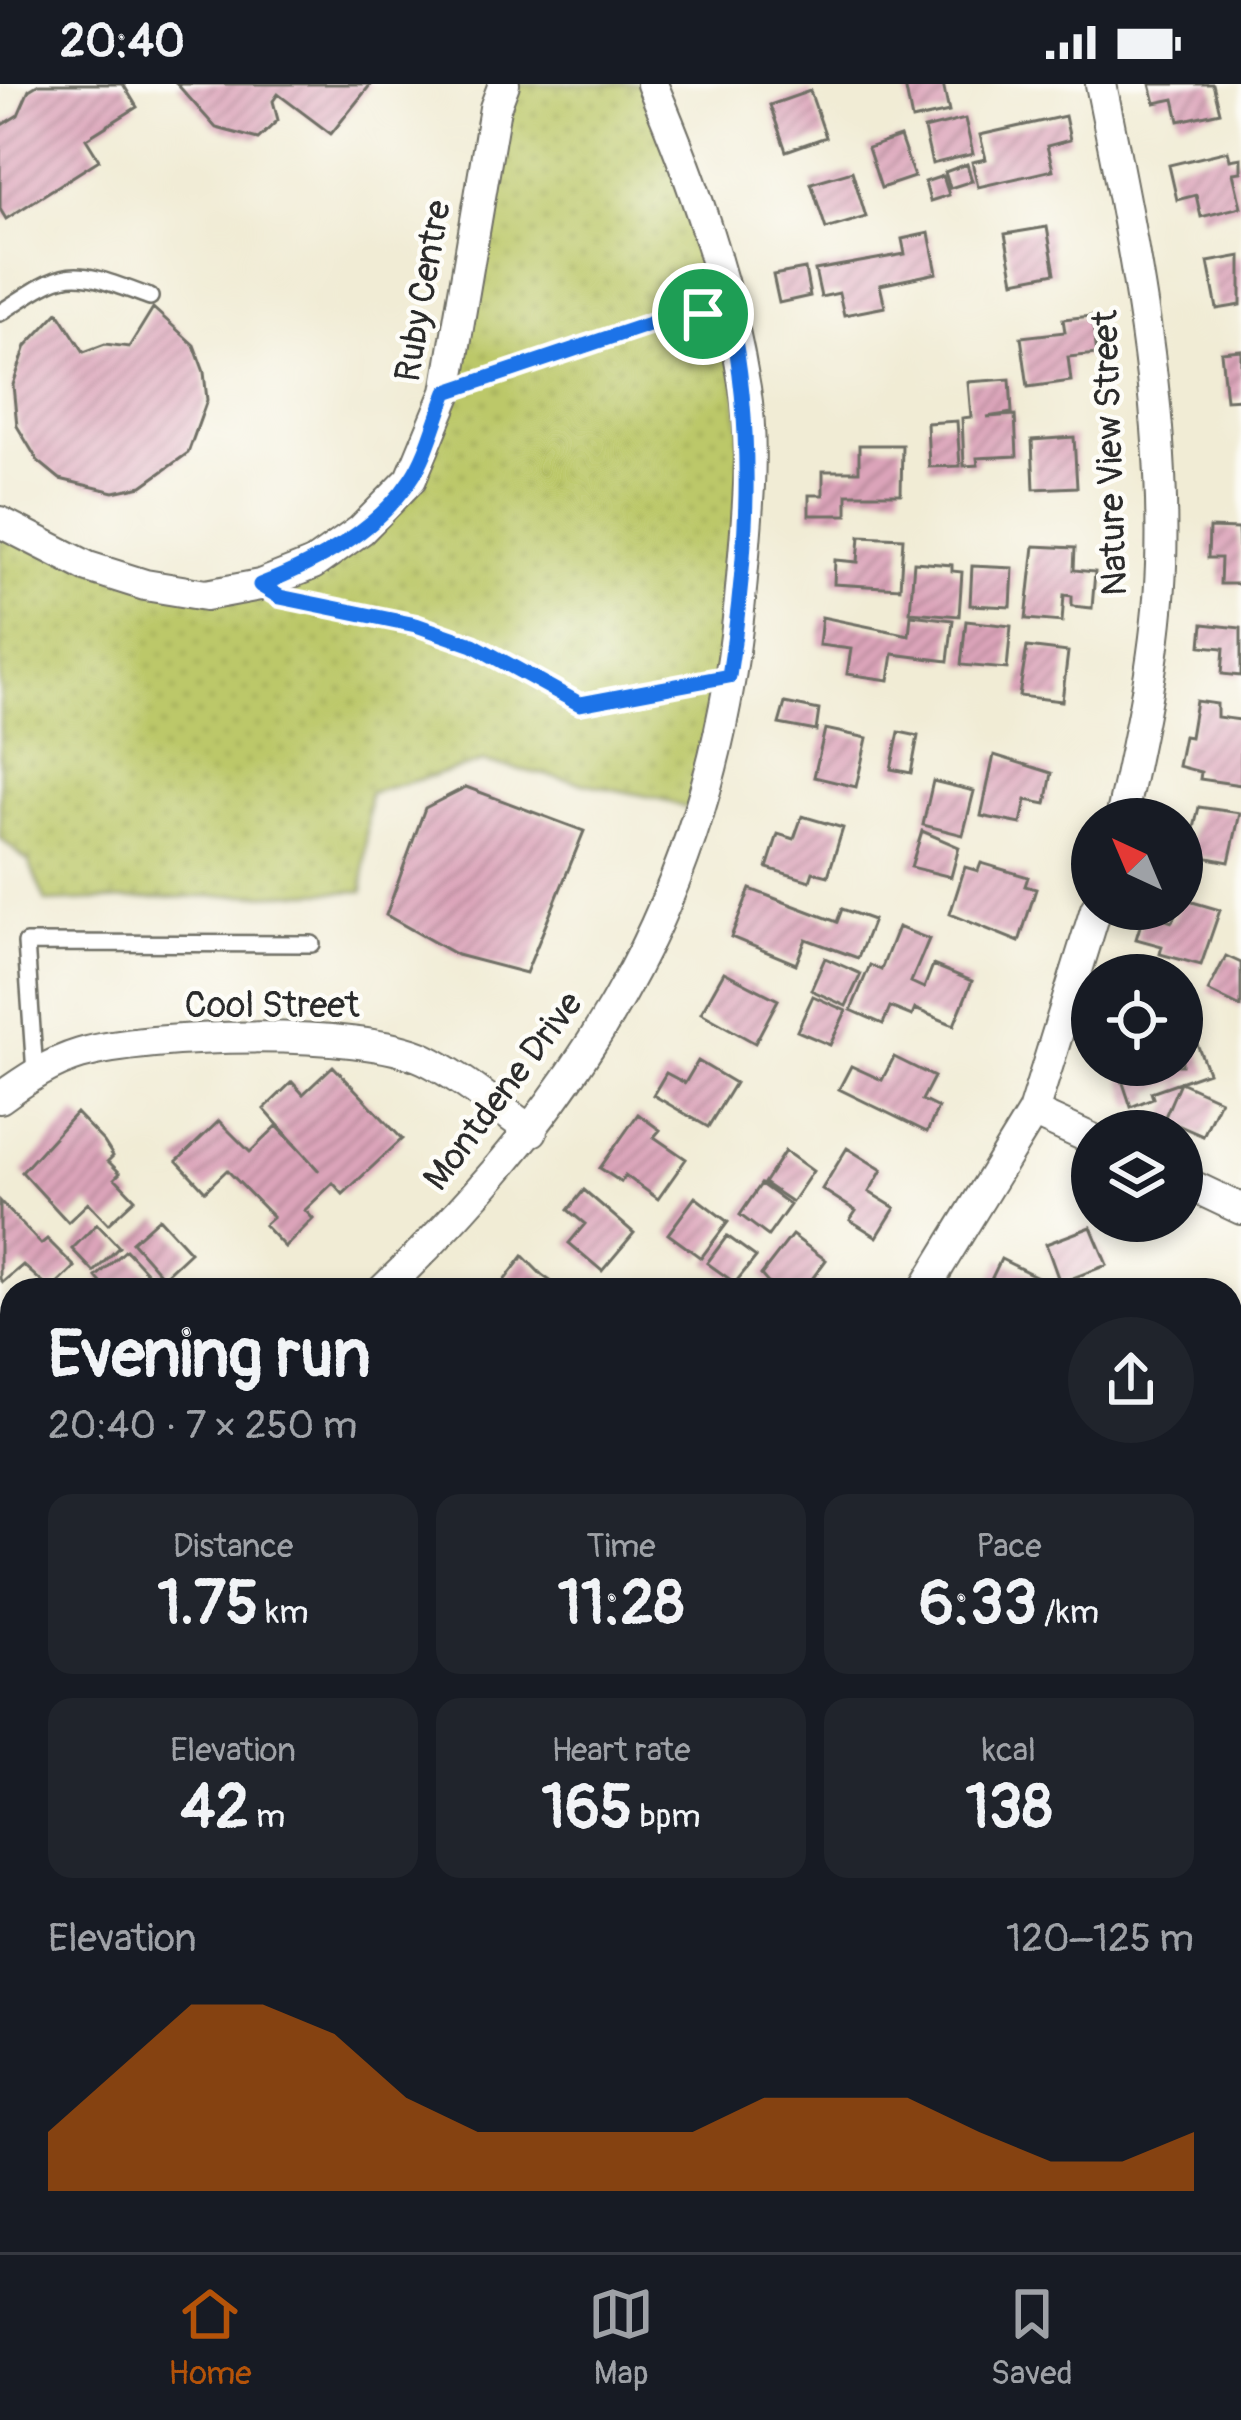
<!DOCTYPE html>
<meta charset="utf-8">
<style>
body{margin:0;font-family:Pangolin,sans-serif;background:#20242c;color:#f1f3f6;height:100vh;display:flex;flex-direction:column;font-size:45px;white-space:nowrap}
*{box-sizing:border-box;margin:0}
p{font-size:39px;color:#9ea1a6}
.icon{flex:none;width:66px;height:66px;fill:none;stroke:currentColor;stroke-width:2;stroke-linecap:round;stroke-linejoin:round}
.map{position:relative;flex:1;overflow:hidden}
.panel{position:absolute;left:0px;top:1194px;width:1242px;height:975px;display:flex;flex-direction:column;background:#171b24;border-radius:36px 36px 0 0;box-shadow:0 6px 18px #0003}
.panel>*{flex:none}
.needle{width:78px;rotate:316deg}
.buttons{position:absolute;left:1071px;top:714px;display:grid;gap:24px}
.buttons a{display:grid;place-items:center;width:132px;height:132px;border-radius:50%;background:#171b24;box-shadow:0 6px 18px #0003;font-size:60px}
.pin{position:absolute;display:grid;place-items:center;width:102px;height:102px;color:#fff;margin:-51px;border:6px solid #fff;border-radius:50%;box-shadow:0 3px 12px #0007}
.round{display:grid;place-items:center;flex:none;width:126px;height:126px;border-radius:63px;background:#20242c}
.headline{display:flex;align-items:center;justify-content:space-between;height:204px;padding:0 48px}
h1{font-size:66px;font-weight:700;line-height:90px}
.figures{display:grid;grid-template-columns:repeat(3,1fr);gap:18px;height:204px;padding:12px 48px}
.figures div{display:grid;align-content:center;border-radius:24px;background:#20242c;text-align:center}
.figures b{font-size:60px;font-weight:700}
.figures small{font-size:33px;font-weight:400}
.figures p{font-size:33px}
.chart{height:336px;padding:24px 48px}
.chart p{display:flex;justify-content:space-between}
.chart svg{width:100%;height:216px;margin-top:12px;fill:#b45309;opacity:.7}
.status{display:flex;justify-content:space-between;align-items:center;height:84px;padding:0 60px;background:#171b24;direction:ltr}
.status svg{height:33px;fill:currentColor}
.menu{display:flex;justify-content:space-around;align-items:center;height:168px;border-top:3px solid #363941;background:#171b24;font-size:33px;color:#9ea1a6}
.menu a{display:grid;justify-items:center;gap:6px}
.menu .on{color:#b45309}
.map>svg:first-child{display:block}
</style>
<div class="status"><b>20:40</b><svg viewBox="0 0 49 12"><path d="M0 12V9h3v3zM5 12V6h3v6zM10 12V3h3v9zM15 12V0h3v12zM26 1h20v11H26zM47 4h2v5h-2z"/></svg></div>
<div class="map">
<svg width="1241" height="2168" viewBox="0 0 1241 2168">
<defs>
<pattern id="grass-dots" width="8" height="8" patternUnits="userSpaceOnUse" patternTransform="scale(3)"><rect width="8" height="8" fill="#bcc869"/><path d="M2 2h.1M6 6h.1" fill="none" stroke="#a2ac5b" stroke-width="1.8" stroke-linecap="round"/></pattern>
<pattern id="forest-firs" width="22" height="20" patternUnits="userSpaceOnUse" patternTransform="scale(3)"><rect width="22" height="20" fill="#95ac5d"/><path d="M5 1l3.5 6h-7zM16 11l3.5 6h-7z" fill="#7a8c4d"/></pattern>
<pattern id="building-hatch" width="6" height="6" patternUnits="userSpaceOnUse" patternTransform="scale(3)"><rect width="6" height="6" fill="#dca4ba"/><path d="M-1 1l2-2M0 6l6-6M5 7l2-2" fill="none" stroke="#b38697"/></pattern>
</defs>
<rect width="100%" height="100%" fill="#fdfcf7"/>
<filter id="ink" filterUnits="userSpaceOnUse"><feTurbulence type="fractalNoise" baseFrequency=".00833" numOctaves="2"/><feDisplacementMap in="SourceGraphic" scale="24" xChannelSelector="R" yChannelSelector="G"/><feConvolveMatrix kernelMatrix="1 2 1 2 8 2 1 2 1" color-interpolation-filters="sRGB"/></filter>
<filter id="wash" filterUnits="userSpaceOnUse"><feTurbulence type="fractalNoise" baseFrequency=".004" numOctaves="4" result="noise"/><feDisplacementMap in="SourceGraphic" scale="48" xChannelSelector="R" yChannelSelector="G"/><feGaussianBlur stdDeviation="2.7" result="paint"/><feColorMatrix in="noise" values="0 0 0 0 0 0 0 0 0 0 0 0 0 0 0 0 0 1.4 0 .05"/><feComposite in="paint" operator="in"/></filter>
<g filter="url(#wash)">
<rect width="100%" height="100%" fill="#f1ecd5"/>
<path fill="url(#grass-dots)" stroke="#747a4a" stroke-width="3" d="M502 0H651L724 201 748 417 698 728 661 715 483 678 369 709 363 807 46 818 29 778 0 754V436L89 482 207 509 361 446 432 346Z"/>
<path fill="url(#forest-firs)" stroke="#606c44" stroke-width="3" d="M529 2157 721 2168H453Z"/>
<g id="blocks">
<path fill="url(#building-hatch)" d="M39 0H123L137 23 86 55 99 76 6 135 0 125V42L18 31 29 6Z
M177 0H371L331 50 278 10 273 17 278 36 258 55 216 44Z
M911 0H943L949 28 912 36 905 1Z
M1150 0H1213L1220 28 1179 37 1174 15 1155 19Z
M810 7 826 53 786 67 770 21Z
M1065 32 1070 56 1047 62 1053 86 978 103 972 78 986 75 980 51Z
M965 35 973 70 932 80 924 45Z
M900 53 914 93 881 104 868 64Z
M1228 67 1230 76 1241 74V88L1233 89 1241 123 1201 133 1196 111 1177 116 1169 81Z
M967 80 972 97 950 104 945 88Z
M852 87 866 133 826 145 811 99Z
M943 92 949 111 930 117 925 98Z
M1047 143 1055 189 1014 197 1005 150Z
M929 149 937 189 880 201 885 223 844 231 839 209 821 213 815 186 905 170 902 155Z
M1241 172V221L1217 225 1208 178Z
M805 185 810 212 779 219 773 191Z
M153 224 194 261 204 288 207 316 188 369 142 402 114 408 60 395 38 377 17 342 13 301 26 262 58 228 84 268 105 260 129 263Z
M1092 232 1097 270 1068 273 1071 297 1028 303 1021 253 1065 248 1063 235Z
M1241 266V315L1226 316 1221 268Z
M1010 295 1012 329 987 333 1015 331 1017 372 977 374 978 381 964 382 962 334 971 333 968 298Z
M957 337 960 382 929 383 927 339Z
M1074 353 1077 403 1034 405 1032 356Z
M859 361H902L901 410H847V431H809V411H823V387H859Z
M1209 444 1238 445 1241 500H1220L1221 474H1208Z
M860 452 903 454 900 504 834 500 835 476 858 478Z
M1034 462 1075 464 1074 486 1095 488 1092 524 1072 522V512L1064 511 1062 538 1026 535Z
M914 478 952 481V487L962 488 959 532 910 528Z
M972 482 1013 484 1011 523 970 521Z
M911 531 953 536 948 577 893 570 889 596 847 590 851 565 819 561 822 533 909 551Z
M966 537 1011 542 1007 585 961 581Z
M1203 540 1241 544V592L1222 590 1224 564 1201 562Z
M1027 563 1068 568 1062 617 1019 612Z
M1196 617 1217 620V633L1241 636V701L1200 695 1201 688 1178 682 1184 652 1190 653Z
M785 619 819 626 816 647 779 640Z
M825 645 867 654 856 703 814 693Z
M899 648 918 652 911 689 891 685Z
M994 671 1052 689 1046 720 1026 716 1021 740 981 732Z
M933 697 974 707 963 751 923 741Z
M466 703 584 747 526 889 457 871 386 831 425 724Z
M1199 723 1240 729 1229 778 1188 770Z
M802 732 843 744 828 792 813 788 810 797 767 784 778 750 794 755Z
M922 747 959 763 951 793 911 783Z
M981 779 1028 793 1025 802 1036 805 1019 858 950 830 965 783 978 787Z
M750 805 837 838 842 825 873 836 858 874 806 855 796 880 731 853Z
M1182 815 1220 826 1201 881 1160 870 1162 862 1136 855 1144 829 1172 838Z
M898 843 929 855 911 898 924 904 933 881 972 897 954 941 915 925 912 932 890 923 883 940 851 926 870 881 881 886Z
M1226 872 1241 879V923L1208 907Z
M825 874 861 890 846 922 811 906Z
M724 888 778 916 755 959 701 929Z
M813 912 846 927 830 961 797 947Z
M1182 921 1208 988 1151 1008 1153 1014 1131 1023 1117 981H1182Z
M894 973 934 993 922 1016 938 1024 927 1048 839 1005 851 982 882 996Z
M698 977 735 999 708 1043 653 1011 666 989 685 999Z
M333 982 402 1055 343 1110 333 1099 305 1126 313 1135 285 1163 264 1141 273 1133 227 1086 205 1107 177 1077 219 1037 250 1068 277 1042 319 1087 264 1025 292 998 303 1010Z
M1180 998 1220 1016 1203 1052 1164 1035Z
M76 1029 104 1058 113 1072 108 1077 120 1089 115 1094 135 1115 108 1140 88 1119 68 1138 22 1088Z
M638 1030 660 1046 654 1053 686 1075 658 1115 625 1091 621 1098 600 1084Z
M847 1064 882 1086 869 1108 895 1124 877 1153 850 1136 856 1127 822 1105Z
M785 1067 813 1087 792 1118 764 1099Z
M761 1100 790 1121 768 1152 740 1131Z
M584 1106 634 1149 602 1187 569 1159 585 1140 568 1126Z
M695 1113 728 1138 701 1174 668 1150Z
M0 1117 41 1160 47 1155 75 1183 51 1206 23 1181 3 1198 0 1195Z
M159 1134 190 1168 163 1193 132 1158Z
M97 1140 119 1163 94 1188 72 1165Z
M1091 1143 1107 1181 1060 1199 1046 1160Z
M792 1151 826 1176 812 1195 827 1206H774L761 1191Z
M727 1152 756 1173 735 1199 707 1179Z
M126 1166 150 1192 135 1206H107L96 1193Z
M523 1172 542 1191 563 1206H497Z
M1001 1175 1064 1206H986Z
M0 1376 12 1390V1423L0 1433Z
M12 1699V1739L7 1744 0 1736V1710Z
M0 1790 12 1804V1840L0 1851Z
M12 1938V1995L0 1976V1948Z
M7 2067 12 2127 0 2135V2072Z
M1230 2095 1241 2097 1236 2135H1241V2168H1204L1206 2157H1230Z"/>
</g>
</g>
<g filter="url(#ink)">
<use href="#blocks" fill-opacity="0" stroke="#706f66" stroke-width="3"/>
<g fill="none" stroke-linecap="round" stroke-linejoin="round">
<g stroke="#706f66" stroke-width="20">
<path id="service" d="M0 229C72 181 70 184 150 213
M35 989 26 859 312 860"/>
</g>
<g stroke="#706f66" stroke-width="34">
<path id="minor" d="M1101 0C1133 159 1166 318 1161 481 1158 567 1139 652 1121 735
M0 438 88 483 145 501 206 511 260 501 313 480 361 446 411 395 447 308 495 24 504 0
M0 1014C25 996 50 979 80 970 148 950 361 944 425 975 462 993 497 1024 532 1047
M1033 1028 1092 1055
M1182 1097 1241 1125
M383 1206C597 1001 718 795 742 494 747 433 755 365 745 304 728 197 694 99 652 0
M924 1206 1033 1028 1096 825
M0 1566 12 1555
M1230 2043 1241 2045
M137 2168 153 2157"/>
</g>
<path stroke="#706f66" stroke-width="8" stroke-dasharray="9 9" stroke-linecap="butt" d="M482 295 664 235 697 231
M312 519 415 541 473 561 580 620 700 599"/>
<use href="#service" stroke="#fff" stroke-width="15"/>
<use href="#minor" stroke="#fff" stroke-width="30"/>
</g>
</g>
<g fill="none" stroke-linecap="round" stroke-linejoin="round" filter="url(#ink)">
<g stroke="#fff" stroke-width="24">
<path id="route" d="M730 229C755 351 748 470 729 592L580 620 473 561 416 541 280 513 260 501C316 479 377 447 411 395 428 370 436 335 447 308L664 235Z"/>
</g>
<use href="#route" stroke="#1a73e8" stroke-width="15"/>
</g>
<g text-anchor="middle" dominant-baseline="central" stroke-width="9" stroke-linejoin="round" paint-order="stroke">
<g font-size="36" fill="#2b2b2b" stroke="#fdfcf7">
<text transform="translate(423 207) rotate(-80)">Ruby Centre</text>
<text transform="translate(1110 369) rotate(-92)">Nature View Street</text>
<text x="272" y="921">Cool Street</text>
<text transform="translate(503 1007) rotate(-53)">Montdene Drive</text>
</g>
</g>
</svg>
<div class="buttons">
<a><svg class="needle" viewBox="-14 -14 28 28"><path d="M0-13l5 13h-10z" fill="#e53935"/><path d="M0 13l5-13h-10z" fill="#9ea1a6"/></svg></a>
<a><svg class="icon" aria-label="locate" viewBox="0 0 24 24"><circle cx="12" cy="12" r="6"/><path d="M12 2v4M12 18v4M2 12h4M18 12h4"/></svg></a>
<a><svg class="icon" aria-label="layers" viewBox="0 0 24 24"><path d="M12 4l9 5-9 5-9-5zM3 14l9 5 9-5"/></svg></a>
</div>
<div class="pin" style="left:703px;top:230px;background:#1e9e55"><svg class="icon" aria-label="arrive" viewBox="0 0 24 24"><path d="M6 21V4h12l-3 4 3 4H6"/></svg></div>
<section class="panel">
<div class="headline"><div><h1>Evening run</h1><p>20:40 · 7 × 250 m</p></div><a class="round"><svg class="icon" aria-label="share" viewBox="0 0 24 24"><path d="M12 15V3M7 8l5-5 5 5M5 13v7h14v-7"/></svg></a></div>
<div class="figures">
<div><p>Distance</p><b>1.75<small> km</small></b></div>
<div><p>Time</p><b>11:28</b></div>
<div><p>Pace</p><b>6:33<small> /km</small></b></div>
</div>
<div class="figures">
<div><p>Elevation</p><b>42<small> m</small></b></div>
<div><p>Heart rate</p><b>165<small> bpm</small></b></div>
<div><p>kcal</p><b>138</b></div>
</div>
<div class="chart"><p><span>Elevation</span>120–125 m</p>
<svg viewBox="0 0 160 44" preserveAspectRatio="none"><path d="M0 44V32L10 19L20 6L30 6L40 12L50 25L60 32L70 32L80 32L90 32L100 25L110 25L120 25L130 32L140 38L150 38L160 32V44z"/></svg>
</div>
</section>
</div>
<nav class="menu">
<a class="on"><svg class="icon" aria-label="home" viewBox="0 0 24 24"><path d="M3 11l9-7 9 7M6 9v11h12V9"/></svg>Home</a>
<a><svg class="icon" aria-label="map" viewBox="0 0 24 24"><path d="M3 6l6-2 6 2 6-2v14l-6 2-6-2-6 2zM9 4v14M15 6v14"/></svg>Map</a>
<a><svg class="icon" aria-label="saved" viewBox="0 0 24 24"><path d="M7 4h10v16l-5-4-5 4z"/></svg>Saved</a>
</nav>
